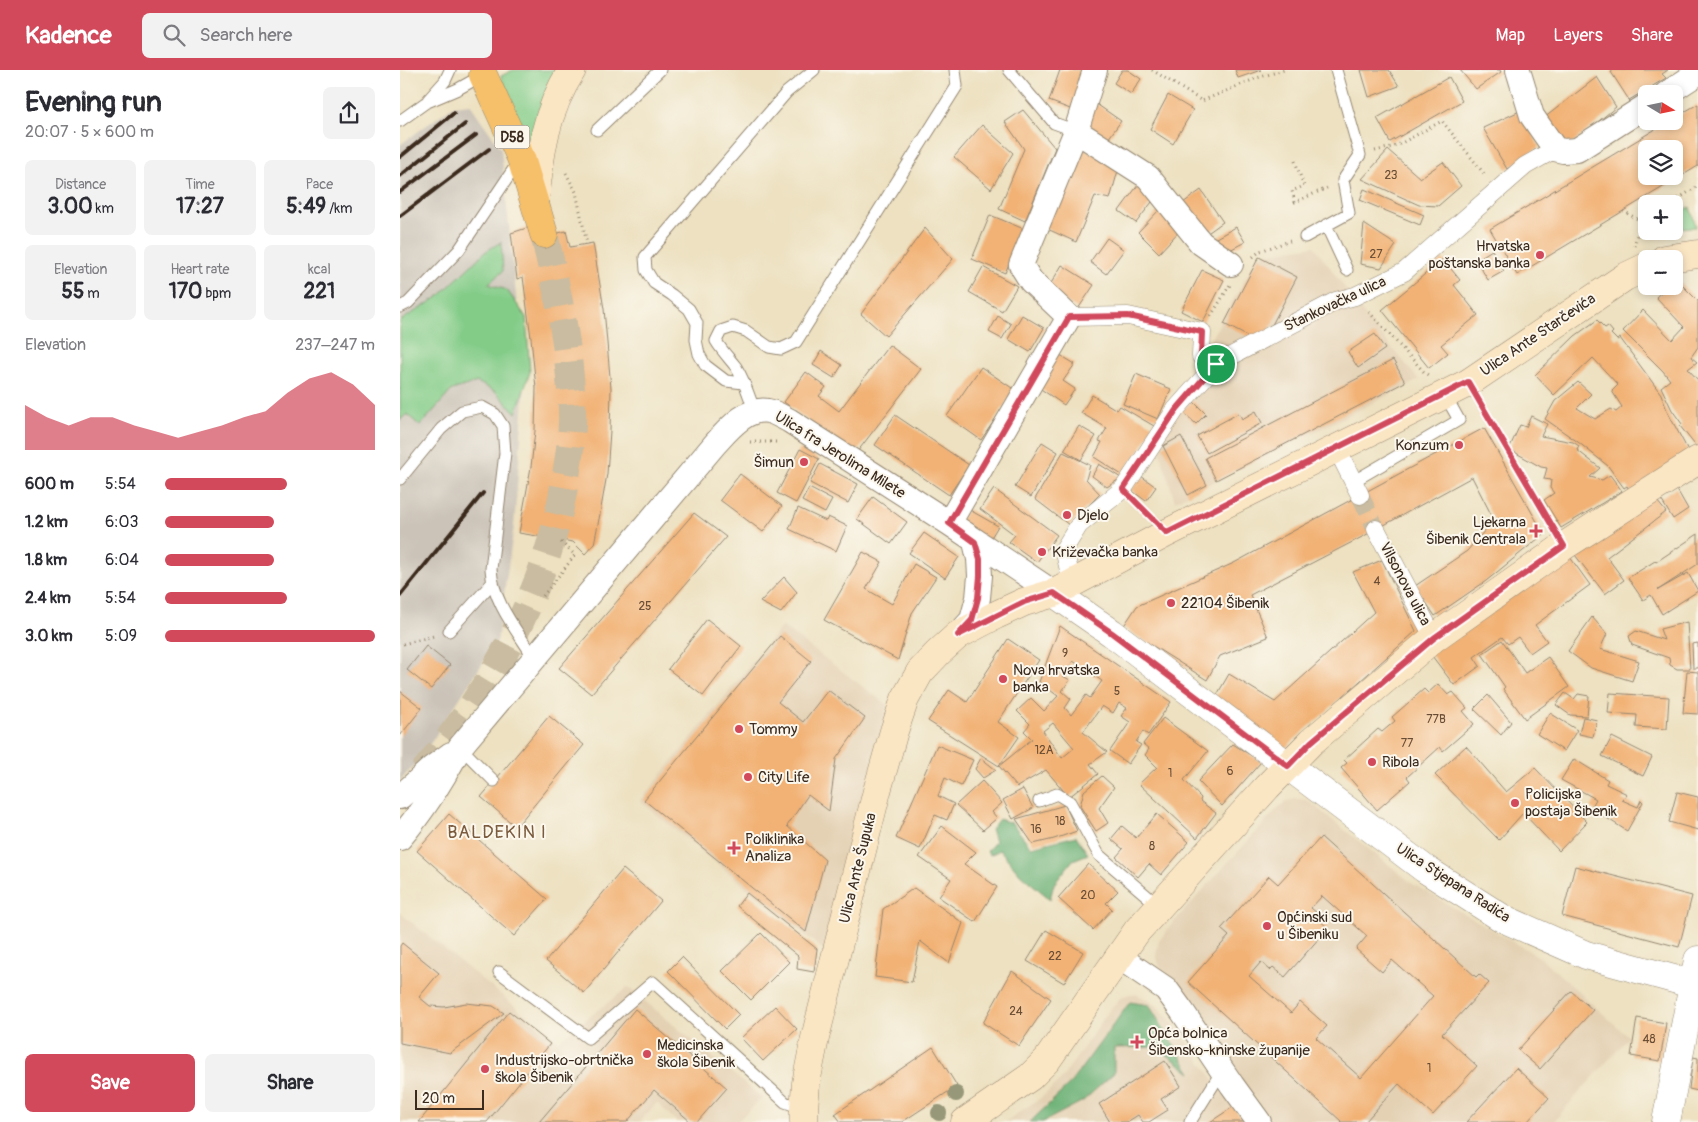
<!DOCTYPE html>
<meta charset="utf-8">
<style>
body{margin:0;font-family:Pangolin,sans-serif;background:#f2f2f3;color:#2b2b33;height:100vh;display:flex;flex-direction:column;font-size:19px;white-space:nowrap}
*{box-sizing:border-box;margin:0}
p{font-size:16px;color:#7c7c81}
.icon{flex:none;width:28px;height:28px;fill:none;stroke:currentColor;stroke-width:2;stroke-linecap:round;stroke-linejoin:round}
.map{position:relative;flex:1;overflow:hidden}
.sheet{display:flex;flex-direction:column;background:#fff;width:400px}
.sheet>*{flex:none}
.needle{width:32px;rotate:100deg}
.fabs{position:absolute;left:1238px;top:15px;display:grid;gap:10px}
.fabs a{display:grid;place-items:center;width:45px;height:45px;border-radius:8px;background:#fff;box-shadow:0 2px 8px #0003;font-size:25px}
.scale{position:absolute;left:15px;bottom:12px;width:69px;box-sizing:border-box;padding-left:5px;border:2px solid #3b2a1e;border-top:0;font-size:14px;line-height:18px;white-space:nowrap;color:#3b2a1e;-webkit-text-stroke:4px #fbf7ec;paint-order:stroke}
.pin{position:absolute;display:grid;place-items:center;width:42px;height:42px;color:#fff;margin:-21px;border:2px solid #fff;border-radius:50%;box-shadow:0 1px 5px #0007}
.round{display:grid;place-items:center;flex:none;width:52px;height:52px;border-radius:8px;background:#f2f2f3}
.overview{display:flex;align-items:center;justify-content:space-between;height:85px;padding:0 25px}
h1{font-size:28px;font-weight:700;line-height:38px}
.figures{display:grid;grid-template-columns:repeat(3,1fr);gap:8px;height:85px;padding:5px 25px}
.figures div{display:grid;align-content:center;border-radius:8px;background:#f2f2f3;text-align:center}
.figures b{font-size:21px;font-weight:700}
.figures small{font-size:14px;font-weight:400}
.figures p{font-size:14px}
.chart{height:140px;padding:10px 25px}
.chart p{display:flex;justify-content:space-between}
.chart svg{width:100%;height:90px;margin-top:5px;fill:#d1495b;opacity:.7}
.primary-button{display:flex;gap:10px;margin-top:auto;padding:10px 25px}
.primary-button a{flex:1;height:58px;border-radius:8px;background:#d1495b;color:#fff;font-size:20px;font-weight:700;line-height:58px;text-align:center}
.primary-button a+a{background:#f2f2f3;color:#2b2b33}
ul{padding:0 25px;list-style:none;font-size:16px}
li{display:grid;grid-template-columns:80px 60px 1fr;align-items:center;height:38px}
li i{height:12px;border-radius:6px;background:#d1495b}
header{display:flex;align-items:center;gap:30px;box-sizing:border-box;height:70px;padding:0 25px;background:#d1495b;color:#fff}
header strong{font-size:24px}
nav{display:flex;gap:28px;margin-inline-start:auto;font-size:18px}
.search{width:350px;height:45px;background:#f2f2f3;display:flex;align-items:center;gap:12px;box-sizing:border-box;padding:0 18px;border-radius:8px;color:#7c7c81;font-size:19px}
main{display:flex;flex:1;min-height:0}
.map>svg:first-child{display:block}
</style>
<header>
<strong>Kadence</strong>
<div class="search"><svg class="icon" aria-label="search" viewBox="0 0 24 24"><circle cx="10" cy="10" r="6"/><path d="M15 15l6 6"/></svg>Search here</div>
<nav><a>Map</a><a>Layers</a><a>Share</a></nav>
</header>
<main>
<section class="sheet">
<div class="overview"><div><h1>Evening run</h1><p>20:07 · 5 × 600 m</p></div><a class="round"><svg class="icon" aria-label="share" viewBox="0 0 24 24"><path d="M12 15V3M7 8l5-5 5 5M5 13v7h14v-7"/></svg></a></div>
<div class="figures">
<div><p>Distance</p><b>3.00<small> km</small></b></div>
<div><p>Time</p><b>17:27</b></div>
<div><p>Pace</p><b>5:49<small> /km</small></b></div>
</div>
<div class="figures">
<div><p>Elevation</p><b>55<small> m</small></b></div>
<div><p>Heart rate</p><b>170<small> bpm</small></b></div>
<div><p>kcal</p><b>221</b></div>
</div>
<div class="chart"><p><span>Elevation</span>237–247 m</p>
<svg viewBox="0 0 160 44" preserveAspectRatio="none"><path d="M0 44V22L10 28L20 32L30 28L40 28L50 32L60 35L70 38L80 35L90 32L100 28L110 25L120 16L130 9L140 6L150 12L160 22V44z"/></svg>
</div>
<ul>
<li><b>600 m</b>5:54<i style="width:58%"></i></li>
<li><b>1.2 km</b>6:03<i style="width:52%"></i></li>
<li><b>1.8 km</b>6:04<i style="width:52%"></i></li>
<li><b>2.4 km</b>5:54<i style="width:58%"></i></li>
<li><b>3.0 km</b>5:09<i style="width:100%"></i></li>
</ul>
<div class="primary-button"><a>Save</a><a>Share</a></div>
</section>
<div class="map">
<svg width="1298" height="1052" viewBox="0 0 1298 1052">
<rect width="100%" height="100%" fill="#fbf7ec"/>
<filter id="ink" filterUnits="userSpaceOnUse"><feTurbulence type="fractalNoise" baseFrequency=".02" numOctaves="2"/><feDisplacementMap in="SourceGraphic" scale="10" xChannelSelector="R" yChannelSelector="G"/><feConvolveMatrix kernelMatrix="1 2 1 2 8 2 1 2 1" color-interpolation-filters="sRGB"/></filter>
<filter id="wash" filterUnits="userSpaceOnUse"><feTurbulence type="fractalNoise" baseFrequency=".0096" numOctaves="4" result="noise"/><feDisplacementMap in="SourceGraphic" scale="20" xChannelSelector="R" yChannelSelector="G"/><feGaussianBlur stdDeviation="1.12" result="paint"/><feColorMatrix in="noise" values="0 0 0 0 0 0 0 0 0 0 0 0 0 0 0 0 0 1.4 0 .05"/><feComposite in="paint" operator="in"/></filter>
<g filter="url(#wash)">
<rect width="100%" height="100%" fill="#ede1c1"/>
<path fill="#e4d1b4" d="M914 176 967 248 1019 310 775 431 755 366 859 185Z
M382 556 487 635 425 881 240 731Z
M896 729 907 730 1013 814 1141 888 1229 967 1153 1052H873L846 1017 786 921 759 895 756 884 759 871 771 855 879 737 887 731Z
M0 843 158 971 228 917 362 1028 337 1052H277L257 1033 239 1052H0Z
M730 924 738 925 756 935 774 954 844 1052H605L642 1027 660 1011 711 938 720 928Z"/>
<path fill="#cbc3b8" d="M70 34 101 79 125 314 114 456 97 571 21 688 0 711V75L53 36Z"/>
<path fill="#83cc88" stroke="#5f7b53" d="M113 0H162L135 74 126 76 103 21 101 6Z
M1290 137 1296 157 1274 158V145Z
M101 172 103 201 88 214 107 220 126 247 130 302 116 343 96 322 77 312 52 320 20 356 7 344 0 350V251L38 227 85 182Z"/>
<path fill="#6ab074" stroke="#526d49" d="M599 749 612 753 631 777 676 766 688 784 673 790 654 814 650 829 620 804 600 780 590 785 587 781 595 772 591 759Z
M730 932 749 935 791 1003 757 977 714 978V1003L683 1031 643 1052H630L669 1015Z"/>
<g id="blocks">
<path fill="#f2b276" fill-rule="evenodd" d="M660 0H687L673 40 649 31Z
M722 0H728L741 9 731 24 714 13Z
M835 0H861L838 8Z
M961 0H989L999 16 969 27Z
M1060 0H1100L1101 2 1076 19Z
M1214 0H1268L1262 4 1266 8 1229 30 1211 2Z
M1049 7 1062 31 990 72 977 48Z
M1197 7 1216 37 1166 78 1144 48Z
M768 25 793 40 773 74 750 59Z
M695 33 721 51 706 72 680 54Z
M1298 34V96L1117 205 1090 159 1269 51H1274V48ZM1246 79H1274V106H1246Z
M623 40 655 78 625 151 599 139 624 79 605 52Z
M1122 40 1139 77 1107 99 1083 58Z
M582 55 613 83 591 119 554 87Z
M681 77 719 97 710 129 695 126 676 172 643 157Z
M988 80 1020 108 1043 92 1061 116 1038 136 1019 135 962 109Z
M741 111 758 124 736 153 719 141Z
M964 119 1024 145 1020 155 960 130Z
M801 120 823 152 805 165 783 133Z
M761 138 782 158 759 183 738 162Z
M590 145 624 159 605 203 572 189Z
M964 154 996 175 981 198 960 194Z
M130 157 132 170 166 161 170 177 193 173 204 239 211 318 210 361 207 404 200 444 194 474 185 484 173 472 119 463 131 397 135 361 136 318 131 268 123 207 117 209 111 163Z
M836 157 845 172 824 183 816 168Z
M525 158 553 189 486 266 461 244Z
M707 168 724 180 706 204 690 192Z
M1092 180 1104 201 1088 210 1076 190Z
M859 187 897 207 862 274 824 254Z
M1043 189 1060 210 1054 215 1078 245 1041 275 1048 283 1029 298 982 240Z
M662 195 694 215 678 239 647 220Z
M583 197 617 216 602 241 569 222Z
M802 200 824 210 803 252 781 241Z
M1276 209 1298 231V277L1291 287 1297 292 1288 299 1298 310V379L1280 356 1282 354 1272 340 1261 317 1270 310 1263 301 1223 261 1243 240 1272 270 1284 257 1256 227 1268 216H1274V210Z
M622 245 644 258 630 282 608 269Z
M598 246 611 254 602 269 589 262Z
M1197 250 1205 258 1208 256 1213 262 1211 264 1217 270 1220 268 1261 324 1268 343 1291 386 1231 423 1227 416 1224 418 1208 396 1178 372 1145 349 1155 331 1178 312 1191 324 1177 338 1195 349 1211 339 1216 342 1222 337 1212 321 1218 315 1193 288 1154 325 1135 305 1175 266Z
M975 264 985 279 958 298 948 282Z
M489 275 521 299 454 386 384 332 406 302 426 317 419 326 439 341Z
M421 281 442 295 434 308 413 295Z
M657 283 675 294 663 311 675 319 664 335 635 315Z
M993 290 1005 312 816 410 805 388Z
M581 297 615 320 581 370 547 346Z
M736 304 771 319 758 349 723 334Z
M692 325 717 340 720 336 754 356 733 391 732 390 722 405 694 387 702 372 699 371 707 358 681 343Z
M793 331 806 344 796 354 782 341Z
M856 341 862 353 807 383 797 366 839 343 842 349Z
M495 345 569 395 549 425 475 375Z
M1131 346 1147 354 1141 366 1173 372 1179 376 1177 380 1200 398 1190 407 1202 410 1210 405 1222 421 1161 458 1144 430 1154 423 1150 418 1151 410 1144 409 1147 398 1141 397 1109 379 1120 355 1126 357Z
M679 356 696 366 681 390 664 380Z
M1084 358 1144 464 1086 511 1035 546 1015 516 1067 481 1094 450 1072 407 964 466 850 525 868 567 820 586 807 610 723 557 737 536 834 493Z
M781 366 807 415 788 425 763 376Z
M642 372 658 382 631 427 615 417Z
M400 379 419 389 396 433 377 423Z
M663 382 690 395 686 409 700 424 669 455 635 429Z
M420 394 458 414 448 433 410 413Z
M699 394 721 408 707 417 692 406Z
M340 404 382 436 363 462 320 430Z
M741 406 756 417 746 431 731 420Z
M409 418 432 430 425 443 402 431Z
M1276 418 1288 439 1273 449 1260 428Z
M594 419 657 465 637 492 609 472 615 465 580 439Z
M1253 426 1266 442 1207 487 1224 510 1205 524 1175 485Z
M473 427 507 452 491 474 457 449Z
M398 438 426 451 428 447 447 456 436 481 389 459Z
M568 439 598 456 589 471 559 454Z
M294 443 326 467 191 624 159 598Z
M524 463 559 487 545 508 509 483Z
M1298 464V494L1258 520 1288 503 1298 521 1262 544 1251 525 1243 530 1228 508 1255 491 1256 492Z
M463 482 482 492 466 519 492 534 514 494 536 507 512 543 498 590 424 550Z
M1167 483 1190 515 1135 555 1147 571 1130 583 1118 567 1108 574 1102 567 1074 587 1080 596 1054 615 1029 582Z
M982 490 1016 561 884 679 814 630 829 604 875 632 974 542 953 502Z
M384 507 397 522 381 543 360 532Z
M1192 547 1207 564 1200 579 1239 591 1232 611 1191 598 1168 581Z
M307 549 341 576 303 626 268 599Z
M1287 552 1290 599H1277L1270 595 1269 588 1232 575 1229 566 1236 561 1264 570 1260 559Z
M660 556 771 632 748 665 743 661 736 672 741 675 728 694 710 681 730 652 721 646 727 638 719 633 713 643 702 636 683 662 707 682 690 694 698 704 669 727 646 700 617 717 599 696 528 651 549 620 567 632 608 569 639 590 598 652 619 667 599 696 632 669 624 661 630 654 617 641 631 628 644 641 658 626 639 612ZM673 591 702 611 690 628 686 625 671 645 665 638 671 629 662 621 670 610 663 606ZM653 653 674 678 662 688 643 661Z
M380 566 411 591 378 632 403 652 428 620 465 648 436 689 429 741 408 725 387 756 425 790 406 862 244 730Z
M1102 570 1125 603 1148 587 1169 617 1125 649 1103 619 1105 617 1082 584Z
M1298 573V598H1293L1292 574Z
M26 576 50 595 31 619 7 600Z
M1287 601 1298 602V644L1283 643Z
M1038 614 1048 625 1053 622 1067 638 1063 641 1074 654 1043 681 1040 677 1007 707 1010 711 977 740 941 698 947 693 944 690 978 659 982 662 995 651 992 647 1024 619 1028 623Z
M0 621 22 638 0 666Z
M1165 623 1174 629 1178 624 1189 626 1187 646 1170 645 1156 635Z
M1210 623 1269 627 1267 659 1236 657 1237 645 1208 643Z
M1088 625 1111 652 1101 665 1074 639Z
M1150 643 1177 660 1164 681 1137 664Z
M149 646 184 675 116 757 81 727Z
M1183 647 1197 650 1193 667 1179 664Z
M763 648 808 681 784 710 801 728 800 731 816 743 797 768 739 714 757 697 745 685 749 679 743 674Z
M1212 667 1252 687 1243 706 1202 686Z
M833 674 861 692 822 736 798 711Z
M537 675 573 690 561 716 545 708 538 726 554 734 547 750 535 745 520 779 496 768Z
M1066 676 1106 722 1135 698 1187 752 1159 781 1123 743 1099 770 1035 705Z
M581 688 596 700 583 708 575 699Z
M1174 689 1208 710 1206 714 1227 724 1222 730 1238 737 1241 730 1243 732 1227 761 1191 738 1196 729 1161 710Z
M702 706 714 717 699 738 708 753 696 761 680 736 684 721Z
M582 711 602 733 592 742 597 748 583 760 556 735Z
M623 719 633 738 613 749 603 730Z
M1277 722 1298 727V760L1269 752Z
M665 735 677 761 654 769 633 774 616 749Z
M49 744 147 829 114 866 17 781Z
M757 744 789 772 761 805 749 794 738 807 716 787 723 779 711 769 722 756 736 768Z
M542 756 576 782 564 794 597 817 575 852 539 827 551 809 519 787Z
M921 767 1076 907 1079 904 1089 913 1042 964 1077 996 1033 1045 999 1014 965 1052H940L941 1051 788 912 829 866 821 859 869 806 878 814ZM922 826 967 866 956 879 982 902 992 890 1033 926 961 1008 916 968 927 956 900 932 891 943 849 906 861 892 870 900 873 897 885 907 928 858 916 847 918 844 911 838Z
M688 794 718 821 706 833 712 839 693 860 658 828Z
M1175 796 1292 826 1279 877 1162 846Z
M223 799 261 831 184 923 146 891Z
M514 818 563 853 549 893 520 871 512 912 475 907 483 839Z
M347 823 417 879 414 902 397 899 398 886 337 836Z
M646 860 683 882 664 913 627 891Z
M361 863 389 892 351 930 322 901Z
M2 873 39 903 19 927 30 936 44 937 66 933 93 936 104 943 50 983 0 973V876Z
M282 887 339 945 325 959 268 901Z
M612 901 651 929 619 976 583 953Z
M1171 921 1193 940 1140 999 1118 980Z
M375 936 397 959 363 991 341 968Z
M235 939 327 1018 297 1052H291L254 1020 227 1052H139Z
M109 941 150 974 87 1052H19Z
M1237 948 1266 953 1260 991 1231 986Z
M533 977 557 1016 502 1052H441L435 1044Z
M1293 987 1298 988V1021L1289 1019Z
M765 991 781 1016 761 1029 768 1040 749 1052H743L738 1045 727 1052H710L699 1034Z
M1116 998 1149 1028 1127 1052H1066Z
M833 1037 844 1052H810Z"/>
</g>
</g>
<g filter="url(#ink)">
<use href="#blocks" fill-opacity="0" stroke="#948670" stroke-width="1"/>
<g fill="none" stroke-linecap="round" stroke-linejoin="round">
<path stroke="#c9bca0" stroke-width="18" stroke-dasharray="18 9" stroke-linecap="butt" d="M960 425 976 459"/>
<path stroke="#c9bca0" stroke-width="28" stroke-dasharray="28 14" stroke-linecap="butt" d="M23 703C92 616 147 522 165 411 169 388 173 363 172 339 170 280 158 222 144 164"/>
<g stroke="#948670" stroke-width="13">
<path id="service" d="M609 0 654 53 676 61
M28 30 45 11 50 0
M0 51 25 33 58 19 83 5
M197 60 260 0
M926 155 947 200
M905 167 949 143 943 110 960 85 936 0
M0 237 8 233 59 180 119 91
M344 313 326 311 305 295 299 284 296 270 297 253 289 239 272 225 254 213 246 200 245 187 387 22 414 0
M355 342C349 327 345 311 336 297 329 288 322 281 316 271L321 261 333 257 346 261 369 277 381 279 396 272 557 16 555 0
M0 409 41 359 62 341 82 337 95 344 103 356 105 383 91 499C93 533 117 560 134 588
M954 411 1059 350 1045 325
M49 561 92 513
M60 677 94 711
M639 731 657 724 670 732 699 785 760 837
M99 902 188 968 253 912 385 1032 404 1039
M790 1052 822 1001"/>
</g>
<g stroke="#948670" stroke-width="19">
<path id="pedestrian" d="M669 247 728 246 802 262 801 286 816 294
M937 379 960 425
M976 459 1034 568
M672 513 664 479 679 455 723 419 776 339 816 294 936 231 955 226 1004 202 1125 96 1155 79"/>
</g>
<g stroke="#948670" stroke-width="26">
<path id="minor" d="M1118 0 1132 46 1155 79 1163 81 1177 80 1246 36
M1266 24 1298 3
M676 61 748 107 801 173 831 194
M549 453 669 247 631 211 621 195 676 61 695 0
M558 565 572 550 578 528 580 506 579 489 575 472
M0 727 32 698 51 684
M0 768C24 740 43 709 60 677L315 374C328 360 346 337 368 341 375 342 384 348 390 351L549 453 654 523
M719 887 766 919 782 941 832 1015 859 1052"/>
</g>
<g stroke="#948670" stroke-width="29">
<path id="tertiary" d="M654 523 712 563 1025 799 1102 848 1186 885 1292 914
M1266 1052 1298 890"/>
</g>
<g stroke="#948670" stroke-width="29">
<path id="secondary" d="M135 132C140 83 145 42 172 0
M1264 189 1298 184
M404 1052V1039L406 1013 415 968 477 721 494 661 505 629 520 602 538 583 558 565 596 545 624 532 654 523 767 463 1068 313 1225 207 1246 197
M565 1052 630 1007 647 990 737 861 867 717 911 672 1034 568 1164 476 1298 390"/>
</g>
<g stroke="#948670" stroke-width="29">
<path id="primary" d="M83 5 121 88 144 164"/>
</g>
<path stroke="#948670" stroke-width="3" stroke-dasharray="1 4" stroke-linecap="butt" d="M752 0 802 31 857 8 884 0
M975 81 996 76 1042 51 1086 106
M895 91 904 116 892 121 895 132 927 118
M166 103 176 122 187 174
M1270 134 1298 116
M1223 141 1241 151
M1234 176 1241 151 1246 148
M853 187 860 181 890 171
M969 242 1025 303 1028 305
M811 246 830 215
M1081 334 1152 456
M350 372H377L378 370
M736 432 749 445
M143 526 175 485 159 470
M3 574 34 566"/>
<use href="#service" stroke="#fff" stroke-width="11"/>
<use href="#pedestrian" stroke="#fff" stroke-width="18"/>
<use href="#minor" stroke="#fff" stroke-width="24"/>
<use href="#tertiary" stroke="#fff" stroke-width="28"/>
<use href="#secondary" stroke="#fbe6c4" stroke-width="28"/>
<use href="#primary" stroke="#f6c06b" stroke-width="28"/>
<path stroke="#3b2a1e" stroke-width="4" d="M0 87 54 43
M0 106 65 54
M0 122 76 65
M0 146 89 79
M0 526 83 423"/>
</g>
<g fill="#979779">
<circle cx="556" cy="1024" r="8"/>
<circle cx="539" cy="1043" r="8"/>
</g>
</g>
<g fill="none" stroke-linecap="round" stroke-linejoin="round" filter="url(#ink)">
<g stroke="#fff" stroke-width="10">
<path id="route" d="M728 246 802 262 801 286 816 294 776 340 723 419 767 463 1068 312 1164 476 1034 568 911 672 888 696 712 563 654 523 624 532 558 565 572 550 578 528 580 506V489L575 472 549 453 669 247Z"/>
</g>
<use href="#route" stroke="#d1495b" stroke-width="6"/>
</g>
<g fill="#d1495b" stroke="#fbf7ec" stroke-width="2">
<circle cx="1140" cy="185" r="5"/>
<circle cx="1059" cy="375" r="5"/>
<circle cx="404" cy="392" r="5"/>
<circle cx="667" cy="445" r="5"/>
<path d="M1133.5 453.5h5v5h5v5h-5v5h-5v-5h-5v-5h5z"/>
<circle cx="642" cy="482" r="5"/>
<circle cx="771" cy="533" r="5"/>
<circle cx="603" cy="609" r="5"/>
<circle cx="339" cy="659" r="5"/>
<circle cx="972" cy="692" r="5"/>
<circle cx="348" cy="707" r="5"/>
<circle cx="1115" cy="733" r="5"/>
<path d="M331.5 770.5h5v5h5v5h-5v5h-5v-5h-5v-5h5z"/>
<circle cx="867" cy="856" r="5"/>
<path d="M734.5 964.5h5v5h5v5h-5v5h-5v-5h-5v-5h5z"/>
<circle cx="247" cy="984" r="5"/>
<circle cx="85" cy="999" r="5"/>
</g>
<g text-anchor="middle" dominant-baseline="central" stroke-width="4" stroke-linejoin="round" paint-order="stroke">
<g font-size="12" fill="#694c34">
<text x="991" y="105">23</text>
<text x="976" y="184">27</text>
<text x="977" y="511">4</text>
<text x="245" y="536">25</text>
<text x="665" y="583">9</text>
<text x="717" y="621">5</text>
<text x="1036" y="649">77B</text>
<text x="1007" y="673">77</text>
<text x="644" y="680">12A</text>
<text x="830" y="701">6</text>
<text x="770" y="703">1</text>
<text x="660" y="751">18</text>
<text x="636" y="759">16</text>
<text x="752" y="776">8</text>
<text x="688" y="825">20</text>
<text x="655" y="886">22</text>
<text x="616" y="941">24</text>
<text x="1249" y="969">48</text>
<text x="1029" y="998">1</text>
</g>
<rect fill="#fbf7ec" stroke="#75685c" stroke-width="1" x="94.5" y="55.5" width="35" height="23" rx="4"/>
<g font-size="14" font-weight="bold" fill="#3b2a1e">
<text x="112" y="67">D58</text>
</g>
<g font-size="15" fill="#3b2a1e" stroke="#fbf7ec" text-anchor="start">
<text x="1130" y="176" text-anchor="end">Hrvatska<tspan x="1130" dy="17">poštanska banka</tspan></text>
<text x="1049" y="375" text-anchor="end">Konzum</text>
<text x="394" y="392" text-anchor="end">Šimun</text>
<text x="677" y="445">Djelo</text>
<text x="1126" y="452" text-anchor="end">Ljekarna<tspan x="1126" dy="17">Šibenik Centrala</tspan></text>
<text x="652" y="482">Križevačka banka</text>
<text x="781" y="533">22104 Šibenik</text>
<text x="613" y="600">Nova hrvatska<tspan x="613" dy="17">banka</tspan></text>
<text x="349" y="659">Tommy</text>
<text x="982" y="692">Ribola</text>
<text x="358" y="707">City Life</text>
<text x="1125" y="724">Policijska<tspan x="1125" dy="17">postaja Šibenik</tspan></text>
<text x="345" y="769">Poliklinika<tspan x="345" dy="17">Analiza</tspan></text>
<text x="877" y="847">Općinski sud<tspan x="877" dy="17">u Šibeniku</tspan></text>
<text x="748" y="963">Opća bolnica<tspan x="748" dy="17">Šibensko-kninske županije</tspan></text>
<text x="257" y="975">Medicinska<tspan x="257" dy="17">škola Šibenik</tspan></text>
<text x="95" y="990">Industrijsko-obrtnička<tspan x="95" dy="17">škola Šibenik</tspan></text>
</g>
<g font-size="15" fill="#3b2a1e" stroke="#fbf7ec">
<text transform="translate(935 234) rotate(-25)">Stankovačka ulica</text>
<text transform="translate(1138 265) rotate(-34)">Ulica Ante Starčevića</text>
<text transform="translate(440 385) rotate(32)">Ulica fra Jerolima Milete</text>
<text transform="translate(1005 514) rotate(62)">Vilsonova ulica</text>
<text transform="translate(458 798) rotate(-76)">Ulica Ante Šupuka</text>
<text transform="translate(1053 813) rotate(33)">Ulica Stjepana Radića</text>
</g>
<g font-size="18" letter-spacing="1" fill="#7b5a3d" stroke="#fbf7ec">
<text x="97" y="762">BALDEKIN I</text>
</g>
</g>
</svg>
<div class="fabs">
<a><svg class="needle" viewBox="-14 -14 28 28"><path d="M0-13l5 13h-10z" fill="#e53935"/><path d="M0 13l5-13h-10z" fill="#7c7c81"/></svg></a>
<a><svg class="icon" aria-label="layers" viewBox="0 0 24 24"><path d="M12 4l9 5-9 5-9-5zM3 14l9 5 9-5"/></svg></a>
<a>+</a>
<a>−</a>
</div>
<div class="scale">20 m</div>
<div class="pin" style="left:816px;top:294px;background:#1e9e55"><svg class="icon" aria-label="arrive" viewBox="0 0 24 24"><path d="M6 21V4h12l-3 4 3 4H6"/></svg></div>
</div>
</main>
